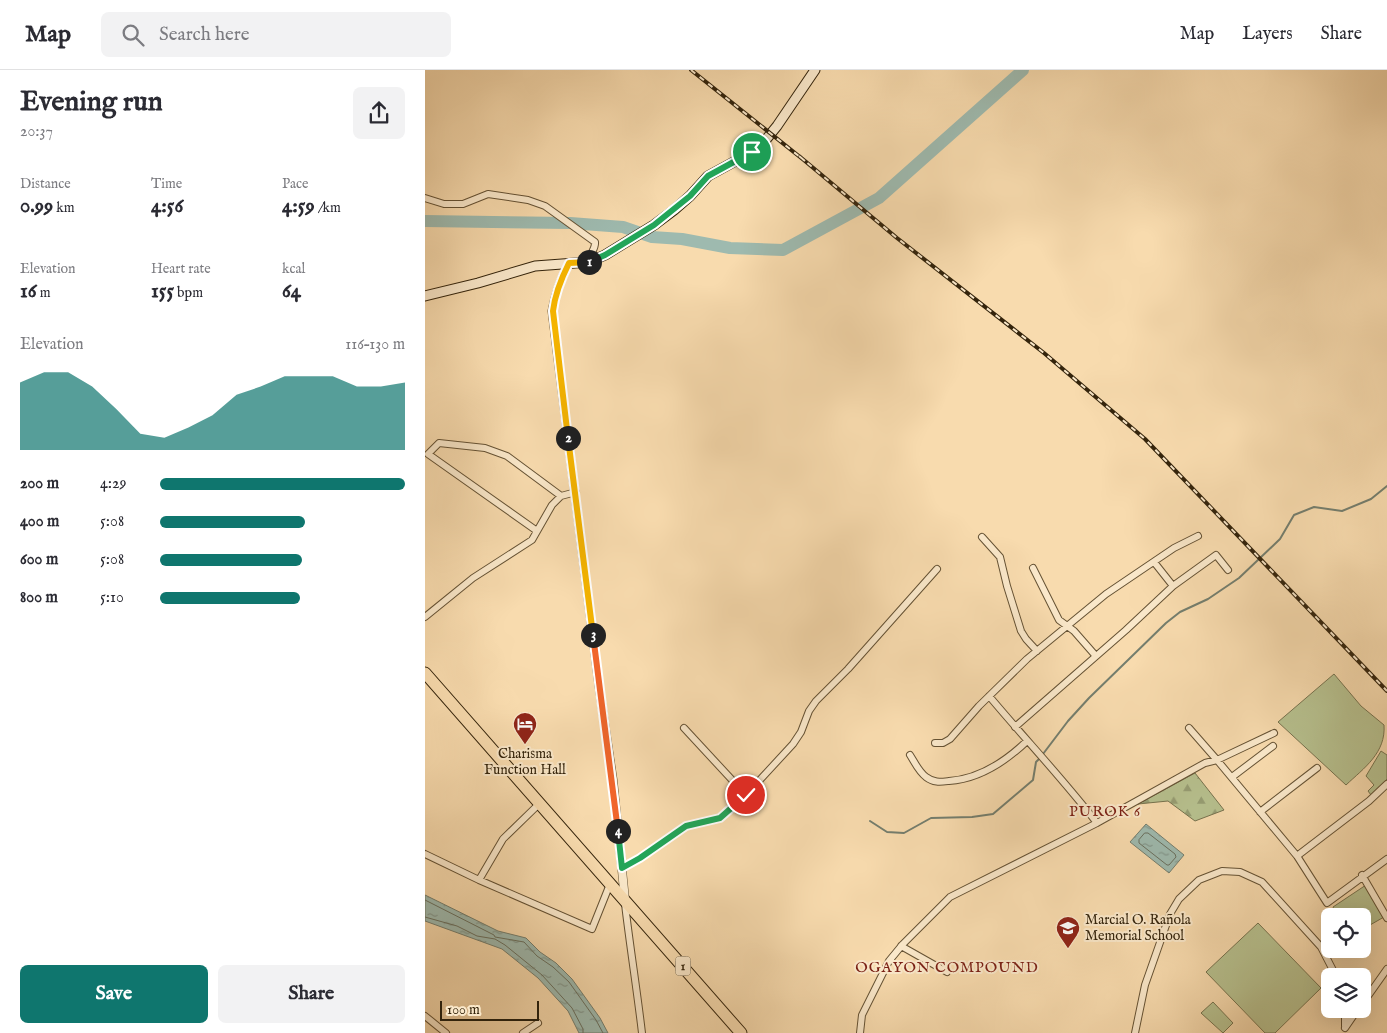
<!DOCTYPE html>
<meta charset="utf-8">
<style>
body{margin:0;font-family:"IM FELL English",serif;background:#f2f2f3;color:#2b2b33;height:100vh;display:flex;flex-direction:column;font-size:19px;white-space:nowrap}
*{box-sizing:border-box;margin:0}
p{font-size:16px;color:#7c7c81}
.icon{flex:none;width:28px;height:28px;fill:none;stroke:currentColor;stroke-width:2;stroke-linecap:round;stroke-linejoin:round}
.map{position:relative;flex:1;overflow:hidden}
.details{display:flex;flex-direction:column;background:#fff;width:425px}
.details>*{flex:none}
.tools{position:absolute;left:896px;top:838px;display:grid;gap:10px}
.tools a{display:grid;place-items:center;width:50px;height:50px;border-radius:8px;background:#fff;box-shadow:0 5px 20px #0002;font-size:25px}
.scale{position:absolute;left:15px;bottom:12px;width:99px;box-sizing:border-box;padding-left:5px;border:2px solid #34240c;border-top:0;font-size:14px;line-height:18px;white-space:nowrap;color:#34240c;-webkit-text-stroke:4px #fae8ca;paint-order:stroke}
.pin{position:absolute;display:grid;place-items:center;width:42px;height:42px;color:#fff;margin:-21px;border:2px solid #fff;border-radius:50%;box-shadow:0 1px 5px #0007}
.km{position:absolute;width:25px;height:25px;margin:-12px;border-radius:50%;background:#222;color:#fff;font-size:14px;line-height:25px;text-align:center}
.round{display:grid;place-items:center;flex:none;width:52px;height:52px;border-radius:8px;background:#f2f2f3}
.summary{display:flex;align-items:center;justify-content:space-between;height:85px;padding:0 20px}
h1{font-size:28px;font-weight:700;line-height:38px}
.metrics{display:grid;grid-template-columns:repeat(3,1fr);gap:8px;height:85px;padding:5px 20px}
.metrics div{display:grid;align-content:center}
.metrics b{font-size:21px;font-weight:700}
.metrics small{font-size:14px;font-weight:400}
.metrics p{font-size:14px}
.chart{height:140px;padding:10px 20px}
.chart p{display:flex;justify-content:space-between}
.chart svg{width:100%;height:90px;margin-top:5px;fill:#0f766e;opacity:.7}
.cta{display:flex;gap:10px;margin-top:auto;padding:10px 20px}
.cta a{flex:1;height:58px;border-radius:8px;background:#0f766e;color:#fff;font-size:20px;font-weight:700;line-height:58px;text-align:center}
.cta a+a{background:#f2f2f3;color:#2b2b33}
ul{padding:0 20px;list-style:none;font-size:16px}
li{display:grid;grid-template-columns:80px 60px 1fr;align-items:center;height:38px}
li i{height:12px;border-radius:6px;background:#0f766e}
header{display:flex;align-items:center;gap:30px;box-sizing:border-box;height:70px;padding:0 25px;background:#fff;border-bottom:1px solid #e1e1e2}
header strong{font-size:24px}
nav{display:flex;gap:28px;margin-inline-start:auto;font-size:18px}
.search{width:350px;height:45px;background:#f2f2f3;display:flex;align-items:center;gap:12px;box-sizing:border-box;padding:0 18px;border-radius:8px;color:#7c7c81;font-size:19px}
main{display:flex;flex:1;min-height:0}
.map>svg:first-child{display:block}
</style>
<header>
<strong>Map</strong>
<div class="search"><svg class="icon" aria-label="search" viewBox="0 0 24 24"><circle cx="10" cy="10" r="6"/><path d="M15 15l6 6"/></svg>Search here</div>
<nav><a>Map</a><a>Layers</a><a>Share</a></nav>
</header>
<main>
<section class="details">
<div class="summary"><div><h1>Evening run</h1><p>20:37</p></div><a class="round"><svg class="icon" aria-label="share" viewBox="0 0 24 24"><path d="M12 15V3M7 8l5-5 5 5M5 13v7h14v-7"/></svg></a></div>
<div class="metrics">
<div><p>Distance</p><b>0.99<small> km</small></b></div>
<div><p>Time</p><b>4:56</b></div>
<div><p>Pace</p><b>4:59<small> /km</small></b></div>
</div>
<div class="metrics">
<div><p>Elevation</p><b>16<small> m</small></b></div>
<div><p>Heart rate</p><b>155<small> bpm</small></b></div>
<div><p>kcal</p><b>64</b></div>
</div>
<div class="chart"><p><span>Elevation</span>116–130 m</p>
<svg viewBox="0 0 160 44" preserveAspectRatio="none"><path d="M0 44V11L10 6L20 6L30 13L40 24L50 36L60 38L70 33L80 27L90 17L100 13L110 8L120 8L130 8L140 13L150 13L160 11V44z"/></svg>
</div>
<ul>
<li><b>200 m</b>4:29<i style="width:100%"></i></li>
<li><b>400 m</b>5:08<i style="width:59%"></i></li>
<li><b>600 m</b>5:08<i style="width:58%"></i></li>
<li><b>800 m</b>5:10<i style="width:57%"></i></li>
</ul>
<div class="cta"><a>Save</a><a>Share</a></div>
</section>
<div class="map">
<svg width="962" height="963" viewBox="0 0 962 963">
<defs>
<pattern id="forest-firs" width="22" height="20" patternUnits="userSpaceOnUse" patternTransform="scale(1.25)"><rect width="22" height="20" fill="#b7c18f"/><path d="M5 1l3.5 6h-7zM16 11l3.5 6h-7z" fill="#969d73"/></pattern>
<pattern id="water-ripples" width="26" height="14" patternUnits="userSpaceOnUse" patternTransform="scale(1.25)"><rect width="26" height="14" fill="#9ebaaf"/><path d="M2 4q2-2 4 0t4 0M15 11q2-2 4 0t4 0" fill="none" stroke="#82978d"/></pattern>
</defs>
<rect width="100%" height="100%" fill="#f8dbae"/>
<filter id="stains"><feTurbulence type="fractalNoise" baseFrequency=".004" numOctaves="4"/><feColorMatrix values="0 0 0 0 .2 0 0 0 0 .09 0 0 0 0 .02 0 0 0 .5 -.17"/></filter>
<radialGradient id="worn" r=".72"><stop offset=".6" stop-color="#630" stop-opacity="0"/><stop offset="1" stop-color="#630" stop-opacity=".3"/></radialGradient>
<path fill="#b7c18f" stroke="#76724e" d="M909 604 936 636 959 655C961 683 939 698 921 715L853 652Z
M956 681 962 685V709L946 725 943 721 949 715 941 706Z
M941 815 959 847 938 859V846H912L908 837Z
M833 853 896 918 850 963H840L781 902Z
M788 932 808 953 798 963 776 943Z"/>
<path fill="url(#forest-firs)" stroke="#76724e" d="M770 703 799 740 770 751 743 731 713 734Z"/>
<path fill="url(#water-ripples)" stroke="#747e6e" d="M721 754 759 785 744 803 705 772Z
M0 825 73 861 101 868 115 882 131 893 147 909 175 948 183 963H154L143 941 113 908 77 879 0 851Z"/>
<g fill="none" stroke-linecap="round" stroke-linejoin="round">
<path stroke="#696f5e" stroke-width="1" d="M720 763H723L750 784 751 787 744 795H742L714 773V770Z
M0 830 69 865 70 867 99 872 112 886 128 897 144 912 171 950 178 963
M0 847 32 856 52 866 70 869 80 875 117 905 147 938 158 959V963"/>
<path stroke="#747e6e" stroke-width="2" d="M618 684 643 651 664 628 741 553 755 542 783 529 814 508 855 469 869 445 889 437 917 441 946 429 962 416
M445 751 462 762 479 763 506 748 547 747 568 744 608 710 611 692 615 688"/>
<path stroke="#9ebaaf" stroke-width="12" d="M0 151 145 153 198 157 227 167 257 169 305 178 358 180 454 128 598 0"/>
<g stroke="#655234" stroke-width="8">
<path id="minor" d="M0 128 19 134H38L63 124 103 130 120 136 170 172C171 179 164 184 164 192
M112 461 3 384 14 373 60 378 82 386 136 426 151 422
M557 467 575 487 582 516 596 561 601 569 612 581
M729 492 748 516
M608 498 634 550 649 561 670 585
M0 547 48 508 107 470 127 435 136 426
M564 626C600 669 638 709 672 753
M590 657 701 560 748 516 791 485 803 500
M259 658 321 725
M764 658 792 690 872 786 902 833 962 789
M510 673H518L525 669 554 636 602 589 681 524 749 478 773 466
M485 685C490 693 494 702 501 707 509 713 515 712 524 711 555 709 580 692 602 671
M807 707 848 676
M835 742 892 698
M0 784 54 810 167 859 185 814
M872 786 944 731 962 714
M197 798 215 788 261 756 295 748 321 725 368 674 376 662 384 641 391 631 423 599 512 499
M937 805 962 848
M54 810 78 769 115 733
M200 834C205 877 212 920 217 963
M476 876 522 902
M938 933 962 899
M0 946 21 963
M920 956V939
M920 958 933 939
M98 963 113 953
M435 963 437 945 464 891 478 874 525 827 672 753 780 693 792 690 849 663
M710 963 720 915 745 844 754 829 774 810 797 801 815 802 837 812 896 877 911 906"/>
</g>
<g stroke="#655234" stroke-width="9">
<path id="tertiary" d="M144 193C136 209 130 224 127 241L174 616 188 710 200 830"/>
</g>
<g stroke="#34240c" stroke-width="11">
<path id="secondary" d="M0 226 53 213 110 196 164 192 180 185 229 155 249 140 265 126 283 106 327 82 339 72 352 56 390 0"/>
</g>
<g stroke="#34240c" stroke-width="13">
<path id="trunk" d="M0 603 316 963"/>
</g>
<use href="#minor" stroke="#fae8ca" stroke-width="6"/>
<use href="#tertiary" stroke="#fae8ca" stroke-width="8"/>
<use href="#secondary" stroke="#fae8ca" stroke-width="9"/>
<use href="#trunk" stroke="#f8dbae" stroke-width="11"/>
<g stroke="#34240c" stroke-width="4">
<path id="rail" d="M266 0 380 91
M374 86 472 168 619 283 720 369 962 621"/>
</g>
<use href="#rail" stroke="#fae8ca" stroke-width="2" stroke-dasharray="5.5" stroke-linecap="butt"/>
</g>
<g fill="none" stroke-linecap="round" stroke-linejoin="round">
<g stroke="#fff" stroke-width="10">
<path id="split-1" d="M164 192 180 185 229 155 265 126 283 106 327 82"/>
</g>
<g stroke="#fff" stroke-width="10">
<path id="split-2" d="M143 368 128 241C130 224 136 209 144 193L164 192"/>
</g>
<g stroke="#fff" stroke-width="10">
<path id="split-3" d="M143 368 168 565"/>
</g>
<g stroke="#fff" stroke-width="10">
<path id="split-4" d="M168 565 193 761"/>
</g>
<g stroke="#fff" stroke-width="10">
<path id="split-5" d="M193 761 197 798 215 788 261 756 295 748 321 725"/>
</g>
<use href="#split-1" stroke="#22a559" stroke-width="6"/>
<use href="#split-2" stroke="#f5b400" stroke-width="6"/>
<use href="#split-3" stroke="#f5b400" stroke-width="6"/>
<use href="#split-4" stroke="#f0652b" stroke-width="6"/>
<use href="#split-5" stroke="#22a559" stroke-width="6"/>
</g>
<defs>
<g id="hotel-pin" transform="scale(1.25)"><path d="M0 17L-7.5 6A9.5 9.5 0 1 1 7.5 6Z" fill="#8f2418" stroke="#fae8ca"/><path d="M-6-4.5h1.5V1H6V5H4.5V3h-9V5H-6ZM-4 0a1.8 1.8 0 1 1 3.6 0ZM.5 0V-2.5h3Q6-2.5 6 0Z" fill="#fff"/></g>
<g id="school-pin" transform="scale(1.25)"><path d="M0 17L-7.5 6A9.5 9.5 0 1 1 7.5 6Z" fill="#8f2418" stroke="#fae8ca"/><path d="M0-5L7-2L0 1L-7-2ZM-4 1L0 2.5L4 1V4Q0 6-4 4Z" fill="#fff"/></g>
</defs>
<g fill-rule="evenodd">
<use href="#hotel-pin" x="100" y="654"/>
<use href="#school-pin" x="643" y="858"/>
</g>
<g text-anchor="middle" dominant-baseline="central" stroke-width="4" stroke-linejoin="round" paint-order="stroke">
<rect fill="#fae8ca" stroke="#6f5f45" stroke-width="1" x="250.5" y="886.5" width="15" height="19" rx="4"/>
<g font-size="12" font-weight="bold" fill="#34240c">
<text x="258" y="896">1</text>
</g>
<g font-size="14" fill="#34240c" stroke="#fae8ca">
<text x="100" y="684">Charisma<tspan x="100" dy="16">Function Hall</tspan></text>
<text x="660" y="850" text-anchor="start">Marcial O. Rañola<tspan x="660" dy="16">Memorial School</tspan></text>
</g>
<g font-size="15" letter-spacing="1" fill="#7a1f14" stroke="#fae8ca">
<text x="680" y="741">PUROK 6</text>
<text x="522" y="897">OGAYON COMPOUND</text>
</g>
</g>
<rect width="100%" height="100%" filter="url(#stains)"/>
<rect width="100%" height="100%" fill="url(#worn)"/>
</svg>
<div class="tools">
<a><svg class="icon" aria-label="locate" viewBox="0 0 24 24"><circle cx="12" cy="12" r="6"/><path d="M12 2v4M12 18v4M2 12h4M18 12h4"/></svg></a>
<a><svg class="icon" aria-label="layers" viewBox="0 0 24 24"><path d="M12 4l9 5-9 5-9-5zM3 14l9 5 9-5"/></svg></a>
</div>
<div class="scale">100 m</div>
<div class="pin" style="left:327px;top:82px;background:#1e9e55"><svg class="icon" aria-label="arrive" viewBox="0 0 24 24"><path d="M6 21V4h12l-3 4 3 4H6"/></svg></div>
<div class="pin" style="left:321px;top:725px;background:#d93025"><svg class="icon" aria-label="check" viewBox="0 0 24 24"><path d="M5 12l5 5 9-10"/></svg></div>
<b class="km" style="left:164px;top:192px">1</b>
<b class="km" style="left:143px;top:368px">2</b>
<b class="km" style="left:168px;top:565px">3</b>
<b class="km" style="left:193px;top:761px">4</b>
</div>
</main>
